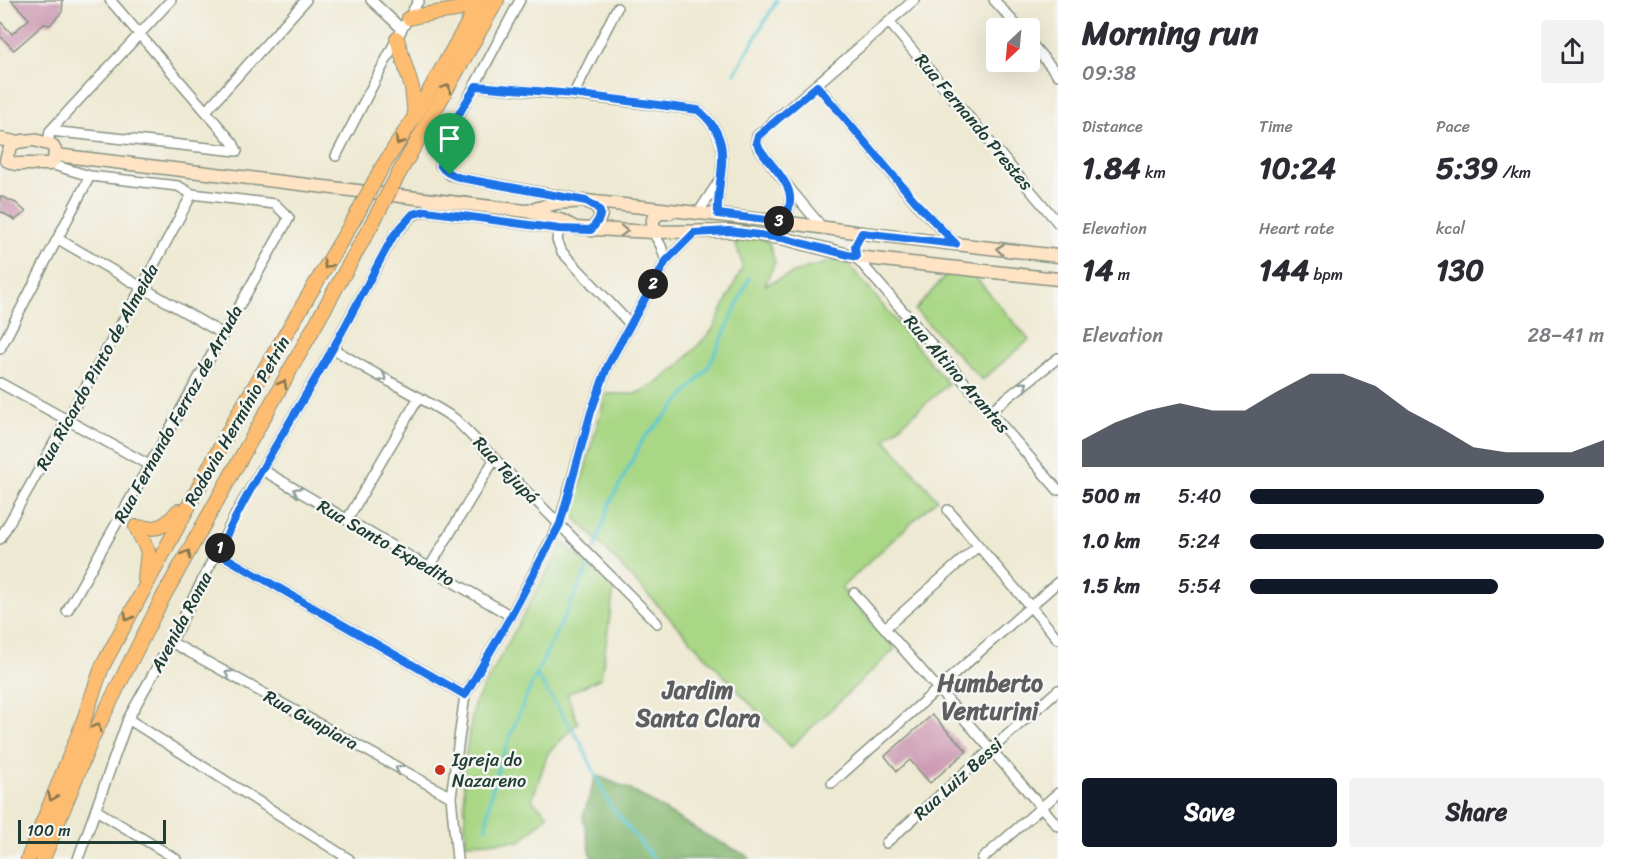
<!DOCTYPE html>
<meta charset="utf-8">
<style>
body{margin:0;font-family:Sriracha,sans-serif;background:#f2f2f3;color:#2b2b33;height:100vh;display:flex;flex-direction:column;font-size:22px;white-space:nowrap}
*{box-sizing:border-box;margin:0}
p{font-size:20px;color:#7c7c81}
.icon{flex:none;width:33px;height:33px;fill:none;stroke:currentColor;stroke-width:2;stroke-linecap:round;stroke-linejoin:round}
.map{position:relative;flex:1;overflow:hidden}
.drawer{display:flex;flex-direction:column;background:#fff;width:570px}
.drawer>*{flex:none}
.needle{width:39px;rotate:206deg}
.buttons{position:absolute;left:986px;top:18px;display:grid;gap:12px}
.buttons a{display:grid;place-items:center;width:54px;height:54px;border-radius:6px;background:#fff;box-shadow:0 6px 24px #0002;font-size:30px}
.scale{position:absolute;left:18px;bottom:15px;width:148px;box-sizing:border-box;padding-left:6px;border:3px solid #1f3d34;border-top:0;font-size:16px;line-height:21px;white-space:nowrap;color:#1f3d34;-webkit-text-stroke:4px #f6f6f2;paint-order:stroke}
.pin{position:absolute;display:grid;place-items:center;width:51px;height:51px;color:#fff;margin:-62px -26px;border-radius:50% 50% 50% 0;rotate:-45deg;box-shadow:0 0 6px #0007}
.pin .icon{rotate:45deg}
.km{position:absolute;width:30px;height:30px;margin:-15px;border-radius:50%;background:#222;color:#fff;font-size:16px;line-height:30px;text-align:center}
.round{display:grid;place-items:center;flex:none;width:63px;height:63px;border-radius:6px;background:#f2f2f3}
.summary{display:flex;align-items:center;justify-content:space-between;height:102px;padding:0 24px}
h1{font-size:33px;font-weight:700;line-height:45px}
.figures{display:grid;grid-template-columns:repeat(3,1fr);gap:9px;height:102px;padding:6px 24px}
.figures div{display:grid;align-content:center}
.figures b{font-size:30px;font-weight:700}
.figures small{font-size:16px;font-weight:400}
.figures p{font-size:16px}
.chart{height:168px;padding:12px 24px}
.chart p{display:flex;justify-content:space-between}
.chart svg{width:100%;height:108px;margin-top:6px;fill:#111827;opacity:.7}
.action{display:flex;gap:12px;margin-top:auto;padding:12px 24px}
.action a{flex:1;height:69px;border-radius:6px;background:#111827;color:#fff;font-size:24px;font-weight:700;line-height:69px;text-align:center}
.action a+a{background:#f2f2f3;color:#2b2b33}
ul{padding:0 24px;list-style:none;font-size:20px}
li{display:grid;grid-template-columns:96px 72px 1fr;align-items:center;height:45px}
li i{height:15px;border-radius:8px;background:#111827}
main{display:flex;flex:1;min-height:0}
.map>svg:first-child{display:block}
</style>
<main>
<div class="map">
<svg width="1058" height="859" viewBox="0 0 1058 859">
<rect width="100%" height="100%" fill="#f6f6f2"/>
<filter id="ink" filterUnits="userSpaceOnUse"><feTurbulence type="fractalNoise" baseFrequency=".0167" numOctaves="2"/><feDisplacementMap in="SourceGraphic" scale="12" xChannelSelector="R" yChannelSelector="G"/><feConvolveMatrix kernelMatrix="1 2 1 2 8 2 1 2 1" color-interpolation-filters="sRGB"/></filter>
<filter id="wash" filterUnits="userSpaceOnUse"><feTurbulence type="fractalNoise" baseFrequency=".008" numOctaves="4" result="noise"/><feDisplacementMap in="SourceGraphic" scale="24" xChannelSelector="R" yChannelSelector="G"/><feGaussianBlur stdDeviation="1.35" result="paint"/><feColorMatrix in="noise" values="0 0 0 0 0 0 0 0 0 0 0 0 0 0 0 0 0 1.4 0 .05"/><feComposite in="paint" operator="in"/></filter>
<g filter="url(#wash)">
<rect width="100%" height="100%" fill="#eee9d2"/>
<path fill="#a9d785" stroke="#648a5c" stroke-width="1.5" d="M754 234 769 243 775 262 765 285 806 268 839 260 850 266 948 384 885 439 937 499 841 588 895 649 791 747 572 514 606 394H635L656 384 678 367 713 329 742 268C742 256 736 248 733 237Z
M951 270 971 272 1029 340 982 380 915 310Z
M563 543 614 588 601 678 567 694 578 723 548 753 532 800 548 815 521 841 466 843 463 769 474 705Z"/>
<path fill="#86b872" stroke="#527a53" stroke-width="1.5" d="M596 775 631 790 704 834 748 856 750 859H592L583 816Z"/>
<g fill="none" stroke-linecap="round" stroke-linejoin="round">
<path stroke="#5bc7d3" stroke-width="3" d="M735 73 777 0
M595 549 610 503 644 438 670 412 707 369 725 332 749 278
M536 674 581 743 609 804 654 859
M486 828C488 813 490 797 494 783 517 705 557 633 592 560"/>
</g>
<g id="blocks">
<path fill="#cd9cb4" d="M11 0H63L62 12 50 25 44 24 14 50 0 36V21L12 34 29 19Z
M0 196 16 203 26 212 15 220 0 211Z
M932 715 967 751 930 783 910 760 897 771 885 756Z"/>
</g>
</g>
<g filter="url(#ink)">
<use href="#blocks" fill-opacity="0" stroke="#869383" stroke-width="1.5"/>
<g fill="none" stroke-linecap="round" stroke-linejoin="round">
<g stroke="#869383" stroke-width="12">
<path id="street" d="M110 0 233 143 237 151
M371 0 402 29
M520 0 440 151V165L450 175 461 178 573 198
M994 0 1019 28
M889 22 1058 223
M1029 41 1058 75
M817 85 920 208 956 244
M476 86 573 95 698 110C738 142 716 174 718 214
M573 95 617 8
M206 111 306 0
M50 131 237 151
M48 144 50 131 171 0
M336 156 402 29 419 0
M50 164 90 176 178 186 192 194 275 204 289 218 67 611
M698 213 721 178
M783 222C790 210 791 202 790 189
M822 227 790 189 758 147 756 142 757 136 914 0
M559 229 557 240 562 252 630 324
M653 232 661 246 666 261
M58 239 223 334
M856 257 1058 490
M333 348C372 375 416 393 455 419L657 623
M0 349 90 176
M0 383 149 465
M989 412 1058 358
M261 469 511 616
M948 510 1058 639
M347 520 419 397
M0 539 142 287 192 194
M218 553 465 695
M429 568 494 460
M854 593 1058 826
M885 628 978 546
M171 642 451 797
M128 719 349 859
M832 783 1058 582
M96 810 176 859
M886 843 1058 690
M78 859 128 719 171 642 239 508 333 348 394 235 413 215 426 211 559 229 576 228
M457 859 451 797 465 695 511 616 559 524 591 412 608 365 666 261 694 233
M982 859 1058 793"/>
</g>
<g stroke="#869383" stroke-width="15">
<path id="secondary" d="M0 139 15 142
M34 140 52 145 55 150 54 160 50 164H15L6 160C11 140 15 142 34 140Z
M56 155 526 211 563 221 576 228 653 232 729 231 782 238 856 257 1058 279
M588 202 596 206 601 214 599 220 592 230
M528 211 556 203 586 201 783 222 862 233 1058 256
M653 232V219L660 213H669"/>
</g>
<g stroke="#869383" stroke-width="16">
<path id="primary" d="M409 18C431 12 455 12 478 5
M397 39 412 88 415 116
M381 169 415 116 481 0
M398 175 497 0
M136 527C158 530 164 528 178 511
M136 527 148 551 145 579
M28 859 81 728 102 667 237 416 357 214
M43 859 92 738 162 599 374 220"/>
</g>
<use href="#street" stroke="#fff" stroke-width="9"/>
<use href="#secondary" stroke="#fee4c5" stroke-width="12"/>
<use href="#primary" stroke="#fdbc6f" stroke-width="14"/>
<g stroke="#869383" stroke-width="16" stroke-linecap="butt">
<path id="primary-bridge" d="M357 214 381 169
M374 220 398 175"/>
</g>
<use href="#primary-bridge" stroke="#fdbc6f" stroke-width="14"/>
</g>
<defs><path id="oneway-chevron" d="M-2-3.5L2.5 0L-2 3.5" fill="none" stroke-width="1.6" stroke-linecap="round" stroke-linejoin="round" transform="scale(1.5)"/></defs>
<g stroke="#83764f">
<use href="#oneway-chevron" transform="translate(447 88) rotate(-60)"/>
<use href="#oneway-chevron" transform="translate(399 141) rotate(123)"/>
<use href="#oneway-chevron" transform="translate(327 265) rotate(121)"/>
<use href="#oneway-chevron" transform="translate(283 384) rotate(-61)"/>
<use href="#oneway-chevron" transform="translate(187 554) rotate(-60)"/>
<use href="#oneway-chevron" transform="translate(128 617) rotate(118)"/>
<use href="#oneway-chevron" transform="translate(97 727) rotate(-65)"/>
<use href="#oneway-chevron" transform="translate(52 797) rotate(113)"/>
</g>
<g stroke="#8e907c">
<use href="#oneway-chevron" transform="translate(624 231) rotate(2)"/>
<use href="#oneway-chevron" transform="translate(1000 249) rotate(-173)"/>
</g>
<g stroke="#8f9e9a">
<use href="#oneway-chevron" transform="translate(383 378) rotate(30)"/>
<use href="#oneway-chevron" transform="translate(1024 385) rotate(-38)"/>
<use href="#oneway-chevron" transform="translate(297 491) rotate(-150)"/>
<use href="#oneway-chevron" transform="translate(229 674) rotate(-151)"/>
<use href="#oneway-chevron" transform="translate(399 769) rotate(-151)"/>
</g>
</g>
<g fill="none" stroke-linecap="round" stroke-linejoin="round" filter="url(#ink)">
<g stroke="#fff" stroke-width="12">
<path id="route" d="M476 86 573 94 698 110C738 142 716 174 718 214L783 222C805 185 771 172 756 142L758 136 817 86 921 208 956 244 862 233 855 246 856 257 782 238 729 231 694 233 666 261 608 365 591 412 560 524 511 616 465 695 218 553C251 482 294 417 333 348 354 311 373 272 394 235L413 214 426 211 559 229 591 230C604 214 604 210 586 201L461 178C454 176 445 173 441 166 433 151 467 101 476 86Z"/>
</g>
<use href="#route" stroke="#1a73e8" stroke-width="8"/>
</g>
<circle fill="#c8321e" stroke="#f6f6f2" stroke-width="2" cx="440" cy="770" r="6"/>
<g text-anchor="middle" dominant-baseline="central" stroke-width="5" stroke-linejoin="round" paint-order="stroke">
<g font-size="18" fill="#1f3d34" stroke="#f6f6f2">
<text transform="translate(974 122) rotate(50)">Rua Fernando Prestes</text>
<text transform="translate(97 367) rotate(-61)">Rua Ricardo Pinto de Almeida</text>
<text transform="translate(957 374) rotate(49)">Rua Altino Arantes</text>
<text transform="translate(178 414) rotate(-61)">Rua Fernando Ferraz de Arruda</text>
<text transform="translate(237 421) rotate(-60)">Rodovia Hermínio Petrin</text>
<text transform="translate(506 470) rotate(46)">Rua Tejupá</text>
<text transform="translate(386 543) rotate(30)">Rua Santo Expedito</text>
<text transform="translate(181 622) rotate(-62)">Avenida Roma</text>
<text transform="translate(311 720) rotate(29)">Rua Guapiara</text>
<text transform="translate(958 779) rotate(-42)">Rua Luiz Bessi</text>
</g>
<g font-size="18" fill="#1f3d34" stroke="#f6f6f2" text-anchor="start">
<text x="452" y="760">Igreja do<tspan x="452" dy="21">Nazareno</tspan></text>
</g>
<g font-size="24" font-weight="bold" fill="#5c5e61" stroke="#f6f6f2">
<text x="990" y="683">Humberto<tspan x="990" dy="28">Venturini</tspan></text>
<text x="698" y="690">Jardim<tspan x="698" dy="28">Santa Clara</tspan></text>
</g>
</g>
</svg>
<div class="buttons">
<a><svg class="needle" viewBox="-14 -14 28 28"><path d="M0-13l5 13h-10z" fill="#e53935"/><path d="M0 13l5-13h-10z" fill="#7c7c81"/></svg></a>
</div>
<div class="scale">100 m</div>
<div class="pin" style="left:450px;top:175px;background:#1e9e55"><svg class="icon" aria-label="arrive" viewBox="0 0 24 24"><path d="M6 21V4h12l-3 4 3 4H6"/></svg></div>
<b class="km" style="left:220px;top:548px">1</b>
<b class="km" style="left:653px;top:284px">2</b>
<b class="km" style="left:779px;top:221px">3</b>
</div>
<section class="drawer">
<div class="summary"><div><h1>Morning run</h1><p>09:38</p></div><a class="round"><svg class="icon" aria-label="share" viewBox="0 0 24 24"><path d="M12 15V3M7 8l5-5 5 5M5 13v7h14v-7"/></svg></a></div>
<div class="figures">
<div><p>Distance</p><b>1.84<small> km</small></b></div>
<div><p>Time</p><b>10:24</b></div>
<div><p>Pace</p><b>5:39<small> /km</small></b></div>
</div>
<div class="figures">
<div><p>Elevation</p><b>14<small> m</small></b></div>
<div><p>Heart rate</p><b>144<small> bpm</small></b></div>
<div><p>kcal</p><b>130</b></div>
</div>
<div class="chart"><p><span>Elevation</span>28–41 m</p>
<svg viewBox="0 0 160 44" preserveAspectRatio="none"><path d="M0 44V33L10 26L20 21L30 18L40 21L50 21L60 13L70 6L80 6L90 11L100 21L110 28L120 36L130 38L140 38L150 38L160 33V44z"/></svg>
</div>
<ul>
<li><b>500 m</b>5:40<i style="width:83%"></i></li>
<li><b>1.0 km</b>5:24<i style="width:100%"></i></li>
<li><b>1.5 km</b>5:54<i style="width:70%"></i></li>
</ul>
<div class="action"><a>Save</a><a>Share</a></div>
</section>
</main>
